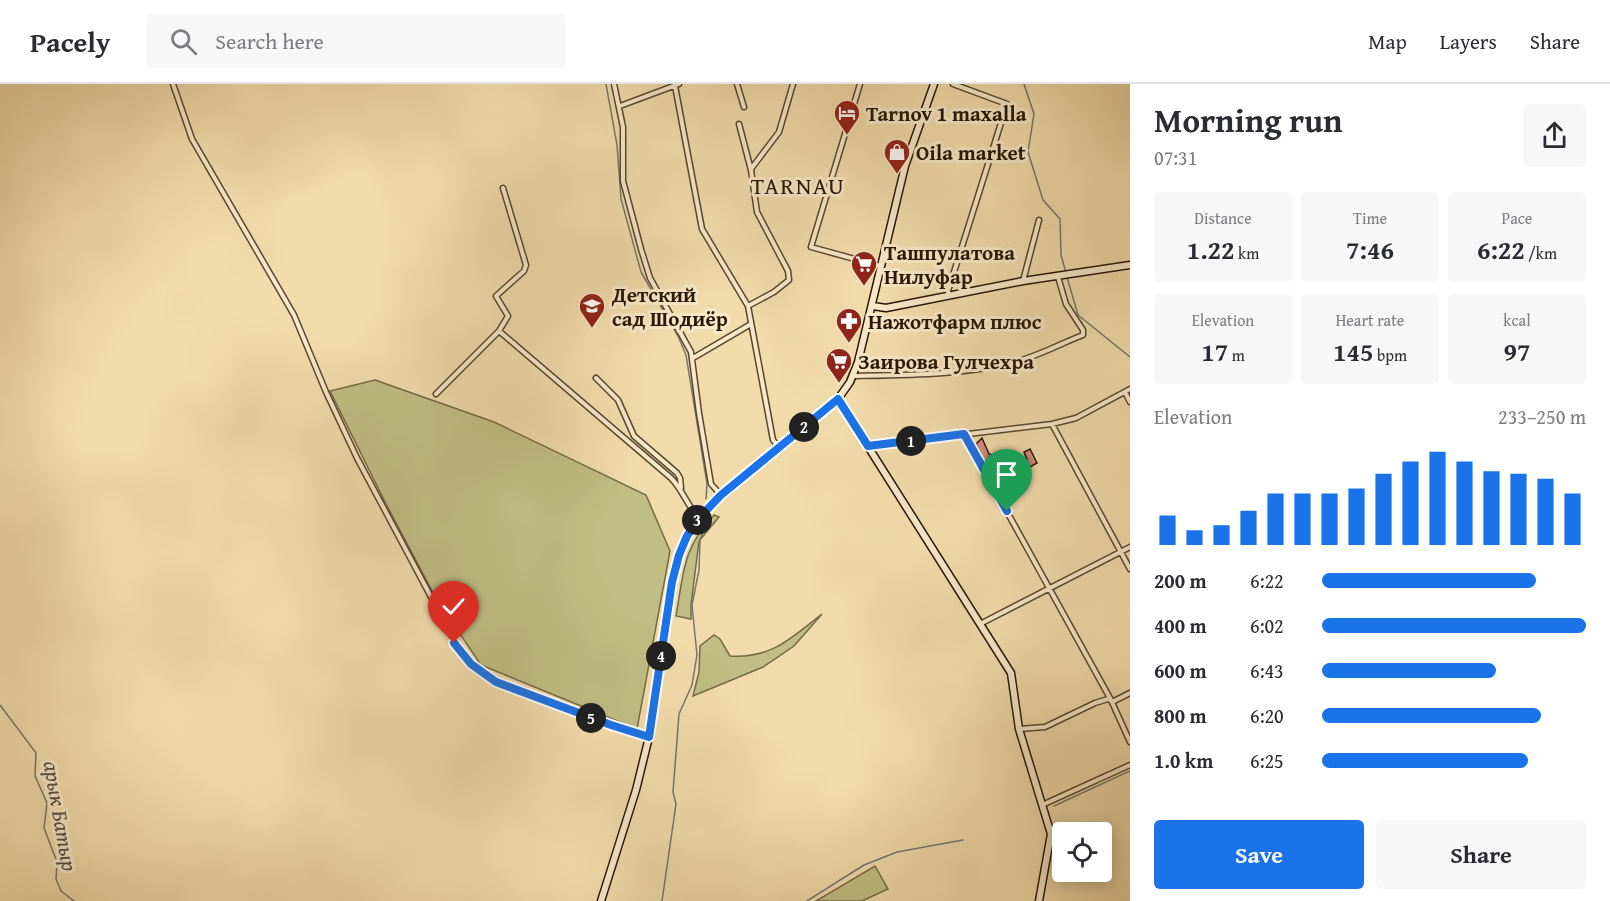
<!DOCTYPE html>
<meta charset="utf-8">
<style>
body{margin:0;font-family:"Gentium Book Plus",serif;background:#f7f7f7;color:#2b2b33;height:100vh;display:flex;flex-direction:column;font-size:22px;white-space:nowrap}
*{box-sizing:border-box;margin:0}
p{font-size:20px;color:#7c7c81}
.icon{flex:none;width:33px;height:33px;fill:none;stroke:currentColor;stroke-width:2;stroke-linecap:round;stroke-linejoin:round}
.map{position:relative;flex:1;overflow:hidden}
.drawer{display:flex;flex-direction:column;background:#fff;width:480px}
.drawer>*{flex:none}
.buttons{position:absolute;left:1052px;top:738px;display:grid;gap:12px}
.buttons a{display:grid;place-items:center;width:60px;height:60px;border-radius:6px;background:#fff;box-shadow:0 3px 15px #0003;font-size:30px}
.pin{position:absolute;display:grid;place-items:center;width:51px;height:51px;color:#fff;margin:-62px -26px;border-radius:50% 50% 50% 0;rotate:-45deg;box-shadow:0 0 6px #0007}
.pin .icon{rotate:45deg}
.km{position:absolute;width:30px;height:30px;margin:-15px;border-radius:50%;background:#222;color:#fff;font-size:16px;line-height:30px;text-align:center}
.round{display:grid;place-items:center;flex:none;width:63px;height:63px;border-radius:6px;background:#f7f7f7}
.head{display:flex;align-items:center;justify-content:space-between;height:102px;padding:0 24px}
h1{font-size:33px;font-weight:700;line-height:45px}
.metrics{display:grid;grid-template-columns:repeat(3,1fr);gap:9px;height:102px;padding:6px 24px}
.metrics div{display:grid;align-content:center;border-radius:6px;background:#f7f7f7;text-align:center}
.metrics b{font-size:26px;font-weight:700}
.metrics small{font-size:16px;font-weight:400}
.metrics p{font-size:16px}
.chart{height:168px;padding:12px 24px}
.chart p{display:flex;justify-content:space-between}
.chart svg{width:100%;height:108px;margin-top:6px;stroke:#1a73e8;stroke-width:6}
.primary-button{display:flex;gap:12px;margin-top:auto;padding:12px 24px}
.primary-button a{flex:1;height:69px;border-radius:6px;background:#1a73e8;color:#fff;font-size:24px;font-weight:700;line-height:69px;text-align:center}
.primary-button a+a{background:#f7f7f7;color:#2b2b33}
ul{padding:0 24px;list-style:none;font-size:20px}
li{display:grid;grid-template-columns:96px 72px 1fr;align-items:center;height:45px}
li i{height:15px;border-radius:8px;background:#1a73e8}
header{display:flex;align-items:center;gap:36px;box-sizing:border-box;height:84px;padding:0 30px;background:#fff;border-bottom:2px solid #e1e1e2}
header strong{font-size:28px}
nav{display:flex;gap:33px;margin-inline-start:auto;font-size:21px}
.search{width:420px;height:54px;background:#f7f7f7;display:flex;align-items:center;gap:15px;box-sizing:border-box;padding:0 21px;border-radius:6px;color:#7c7c81;font-size:22px}
main{display:flex;flex:1;min-height:0}
.map>svg:first-child{display:block}
</style>
<header>
<strong>Pacely</strong>
<div class="search"><svg class="icon" aria-label="search" viewBox="0 0 24 24"><circle cx="10" cy="10" r="6"/><path d="M15 15l6 6"/></svg>Search here</div>
<nav><a>Map</a><a>Layers</a><a>Share</a></nav>
</header>
<main>
<div class="map">
<svg width="1130" height="817" viewBox="0 0 1130 817">
<rect width="100%" height="100%" fill="#f2dbab"/>
<filter id="stains"><feTurbulence type="fractalNoise" baseFrequency=".00333" numOctaves="4"/><feColorMatrix values="0 0 0 0 .2 0 0 0 0 .09 0 0 0 0 .02 0 0 0 .5 -.17"/></filter>
<radialGradient id="worn" r=".72"><stop offset=".6" stop-color="#630" stop-opacity="0"/><stop offset="1" stop-color="#630" stop-opacity=".3"/></radialGradient>
<path fill="#c0be84" stroke="#746a44" stroke-width="1.5" d="M375 296 494 338 646 411 670 467 637 645 481 581 437 516 386 420 330 307Z
M714 431 719 433 699 457 691 521V535L676 532C684 488 682 465 714 431Z
M822 530 794 562 763 583 693 612 699 588 700 562 714 551 720 555 730 572C772 575 792 553 822 530Z
M875 782 888 805 862 817H816Z"/>
<g fill="none" stroke-linecap="round" stroke-linejoin="round">
<path stroke="#71776f" stroke-width="1.5" d="M606 0 617 61 621 115 641 188 678 252 686 271 707 400 706 415
M1024 0 1034 30 1028 68 1043 116 1060 135 1061 171 1066 189
M1067 193 1078 231 1130 273
M0 621 36 669 35 692 47 719 44 744 57 778 56 795 61 807 74 817
M1054 722 1130 687
M662 817 676 720 673 708 679 630 692 601 697 571 692 521 699 486 700 456 707 434
M807 817 864 781 897 768 963 756"/>
</g>
<path fill="#d38e7b" stroke="#271505" stroke-width="1.5" d="M982 354 989 370 1019 380 1027 375 1024 368 1030 365 1037 379 1016 391 1013 399 993 393 976 360Z"/>
<g fill="none" stroke-linecap="round" stroke-linejoin="round">
<g stroke="#5a462e" stroke-width="7">
<path id="street" d="M173 0 192 55 294 231 326 308 357 374 462 571 496 598 611 641 649 653
M614 0 623 43V97L641 165 650 194 691 268 699 329 711 400 721 411
M737 0 744 23
M860 0 811 163 880 182
M675 2 702 145 748 222 773 356 779 363
M620 22 679 0
M739 40 751 86 757 128 788 187 789 196 774 208 748 222
M751 85 779 48 793 0
M1023 197 1039 136
M949 212 948 207 1007 20 953 0
M499 247 671 394C683 406 687 422 699 434
M693 274 751 240
M853 292C906 291 968 291 1018 277 1040 271 1062 259 1083 251V246L1066 220 1058 193
M596 294 618 316 634 352 677 389 680 394 681 404
M1125 308 1130 318
M436 310 499 247 508 232 496 212 524 187 526 181 503 104
M1052 340 1130 485
M964 350 1111 616 1130 658
M868 362 1052 340 1076 334 1130 305
M980 540 1130 463
M1019 645 1045 643 1095 619 1108 615 1114 617 1130 609
M1042 721 1130 681"/>
</g>
<g stroke="#271505" stroke-width="9">
<path id="secondary" d="M873 222 886 224 1023 197 1130 181
M838 315 1011 589 1019 645 1051 750 1039 817
M601 817 636 706 649 653 676 480 687 452 709 423 838 315 850 298 858 278 905 82 934 0"/>
</g>
<use href="#street" stroke="#f7e8c8" stroke-width="4"/>
<use href="#secondary" stroke="#f7e8c8" stroke-width="6"/>
</g>
<g fill="none" stroke-linecap="round" stroke-linejoin="round">
<g stroke="#fff" stroke-width="12">
<path id="route" d="M454 559 471 580 496 598 611 641 649 653 672 498 679 471 687 452 699 434 721 411 838 315 868 362 964 350 1007 427"/>
</g>
<use href="#route" stroke="#1a73e8" stroke-width="8"/>
</g>
<defs>
<g id="hotel-pin" transform="scale(1.35)"><path d="M0 17L-7.5 6A9.5 9.5 0 1 1 7.5 6Z" fill="#8f2418" stroke="#f7e8c8"/><path d="M-6-4.5h1.5V1H6V5H4.5V3h-9V5H-6ZM-4 0a1.8 1.8 0 1 1 3.6 0ZM.5 0V-2.5h3Q6-2.5 6 0Z" fill="#fff"/></g>
<g id="shop-pin" transform="scale(1.35)"><path d="M0 17L-7.5 6A9.5 9.5 0 1 1 7.5 6Z" fill="#8f2418" stroke="#f7e8c8"/><path d="M-5-2.5h2.3a2.7 3.5 0 0 1 5.4 0H5L5.5 6h-11ZM-1.5-2.5h3a1.5 2.3 0 0 0-3 0Z" fill="#fff"/></g>
<g id="supermarket-pin" transform="scale(1.35)"><path d="M0 17L-7.5 6A9.5 9.5 0 1 1 7.5 6Z" fill="#8f2418" stroke="#f7e8c8"/><path d="M-6-5.5h2.5l.6 2H6L4.5 2H-2.5L-4.4-4H-6ZM-1.5 3.2a1.3 1.3 0 1 0 .1 0ZM3 3.2a1.3 1.3 0 1 0 .1 0Z" fill="#fff"/></g>
<g id="school-pin" transform="scale(1.35)"><path d="M0 17L-7.5 6A9.5 9.5 0 1 1 7.5 6Z" fill="#8f2418" stroke="#f7e8c8"/><path d="M0-5L7-2L0 1L-7-2ZM-4 1L0 2.5L4 1V4Q0 6-4 4Z" fill="#fff"/></g>
<g id="pharmacy-pin" transform="scale(1.35)"><path d="M0 17L-7.5 6A9.5 9.5 0 1 1 7.5 6Z" fill="#8f2418" stroke="#f7e8c8"/><path d="M-2-6h4v4h4v4h-4v4h-4v-4h-4v-4h4Z" fill="#fff"/></g>
</defs>
<g fill-rule="evenodd">
<use href="#hotel-pin" x="847" y="29"/>
<use href="#shop-pin" x="897" y="68"/>
<use href="#supermarket-pin" x="864" y="180"/>
<use href="#school-pin" x="592" y="222"/>
<use href="#pharmacy-pin" x="849" y="237"/>
<use href="#supermarket-pin" x="839" y="277"/>
</g>
<g text-anchor="middle" dominant-baseline="central" stroke-width="6" stroke-linejoin="round" paint-order="stroke">
<g font-size="21" font-weight="bold" fill="#271505" stroke="#f7e8c8" text-anchor="start">
<text x="866" y="29">Tarnov 1 maxalla</text>
<text x="916" y="68">Oila market</text>
<text x="884" y="168">Ташпулатова<tspan x="884" dy="24">Нилуфар</tspan></text>
<text x="612" y="210">Детский<tspan x="612" dy="24">сад Шодиёр</tspan></text>
<text x="868" y="237">Нажотфарм плюс</text>
<text x="858" y="277">Заирова Гулчехра</text>
</g>
<g font-size="22" font-style="italic" fill="#524e43" stroke="#f7e8c8">
<text transform="translate(61 732) rotate(80)">арык Батыр</text>
</g>
<g font-size="24" letter-spacing="1.5" fill="#271505" stroke="#f7e8c8">
<text x="798" y="101">TARNAU</text>
</g>
</g>
<rect width="100%" height="100%" filter="url(#stains)"/>
<rect width="100%" height="100%" fill="url(#worn)"/>
</svg>
<div class="buttons">
<a><svg class="icon" aria-label="locate" viewBox="0 0 24 24"><circle cx="12" cy="12" r="6"/><path d="M12 2v4M12 18v4M2 12h4M18 12h4"/></svg></a>
</div>
<div class="pin" style="left:1007px;top:427px;background:#1e9e55"><svg class="icon" aria-label="arrive" viewBox="0 0 24 24"><path d="M6 21V4h12l-3 4 3 4H6"/></svg></div>
<div class="pin" style="left:454px;top:559px;background:#d93025"><svg class="icon" aria-label="check" viewBox="0 0 24 24"><path d="M5 12l5 5 9-10"/></svg></div>
<b class="km" style="left:911px;top:357px">1</b>
<b class="km" style="left:804px;top:343px">2</b>
<b class="km" style="left:697px;top:436px">3</b>
<b class="km" style="left:661px;top:572px">4</b>
<b class="km" style="left:591px;top:634px">5</b>
</div>
<section class="drawer">
<div class="head"><div><h1>Morning run</h1><p>07:31</p></div><a class="round"><svg class="icon" aria-label="share" viewBox="0 0 24 24"><path d="M12 15V3M7 8l5-5 5 5M5 13v7h14v-7"/></svg></a></div>
<div class="metrics">
<div><p>Distance</p><b>1.22<small> km</small></b></div>
<div><p>Time</p><b>7:46</b></div>
<div><p>Pace</p><b>6:22<small> /km</small></b></div>
</div>
<div class="metrics">
<div><p>Elevation</p><b>17<small> m</small></b></div>
<div><p>Heart rate</p><b>145<small> bpm</small></b></div>
<div><p>kcal</p><b>97</b></div>
</div>
<div class="chart"><p><span>Elevation</span>233–250 m</p>
<svg viewBox="0 0 160 44" preserveAspectRatio="none"><path d="M5 44V32M15 44V38M25 44V36M35 44V30M45 44V23M55 44V23M65 44V23M75 44V21M85 44V15M95 44V10M105 44V6M115 44V10M125 44V14M135 44V15M145 44V17M155 44V23"/></svg>
</div>
<ul>
<li><b>200 m</b>6:22<i style="width:81%"></i></li>
<li><b>400 m</b>6:02<i style="width:100%"></i></li>
<li><b>600 m</b>6:43<i style="width:66%"></i></li>
<li><b>800 m</b>6:20<i style="width:83%"></i></li>
<li><b>1.0 km</b>6:25<i style="width:78%"></i></li>
</ul>
<div class="primary-button"><a>Save</a><a>Share</a></div>
</section>
</main>
